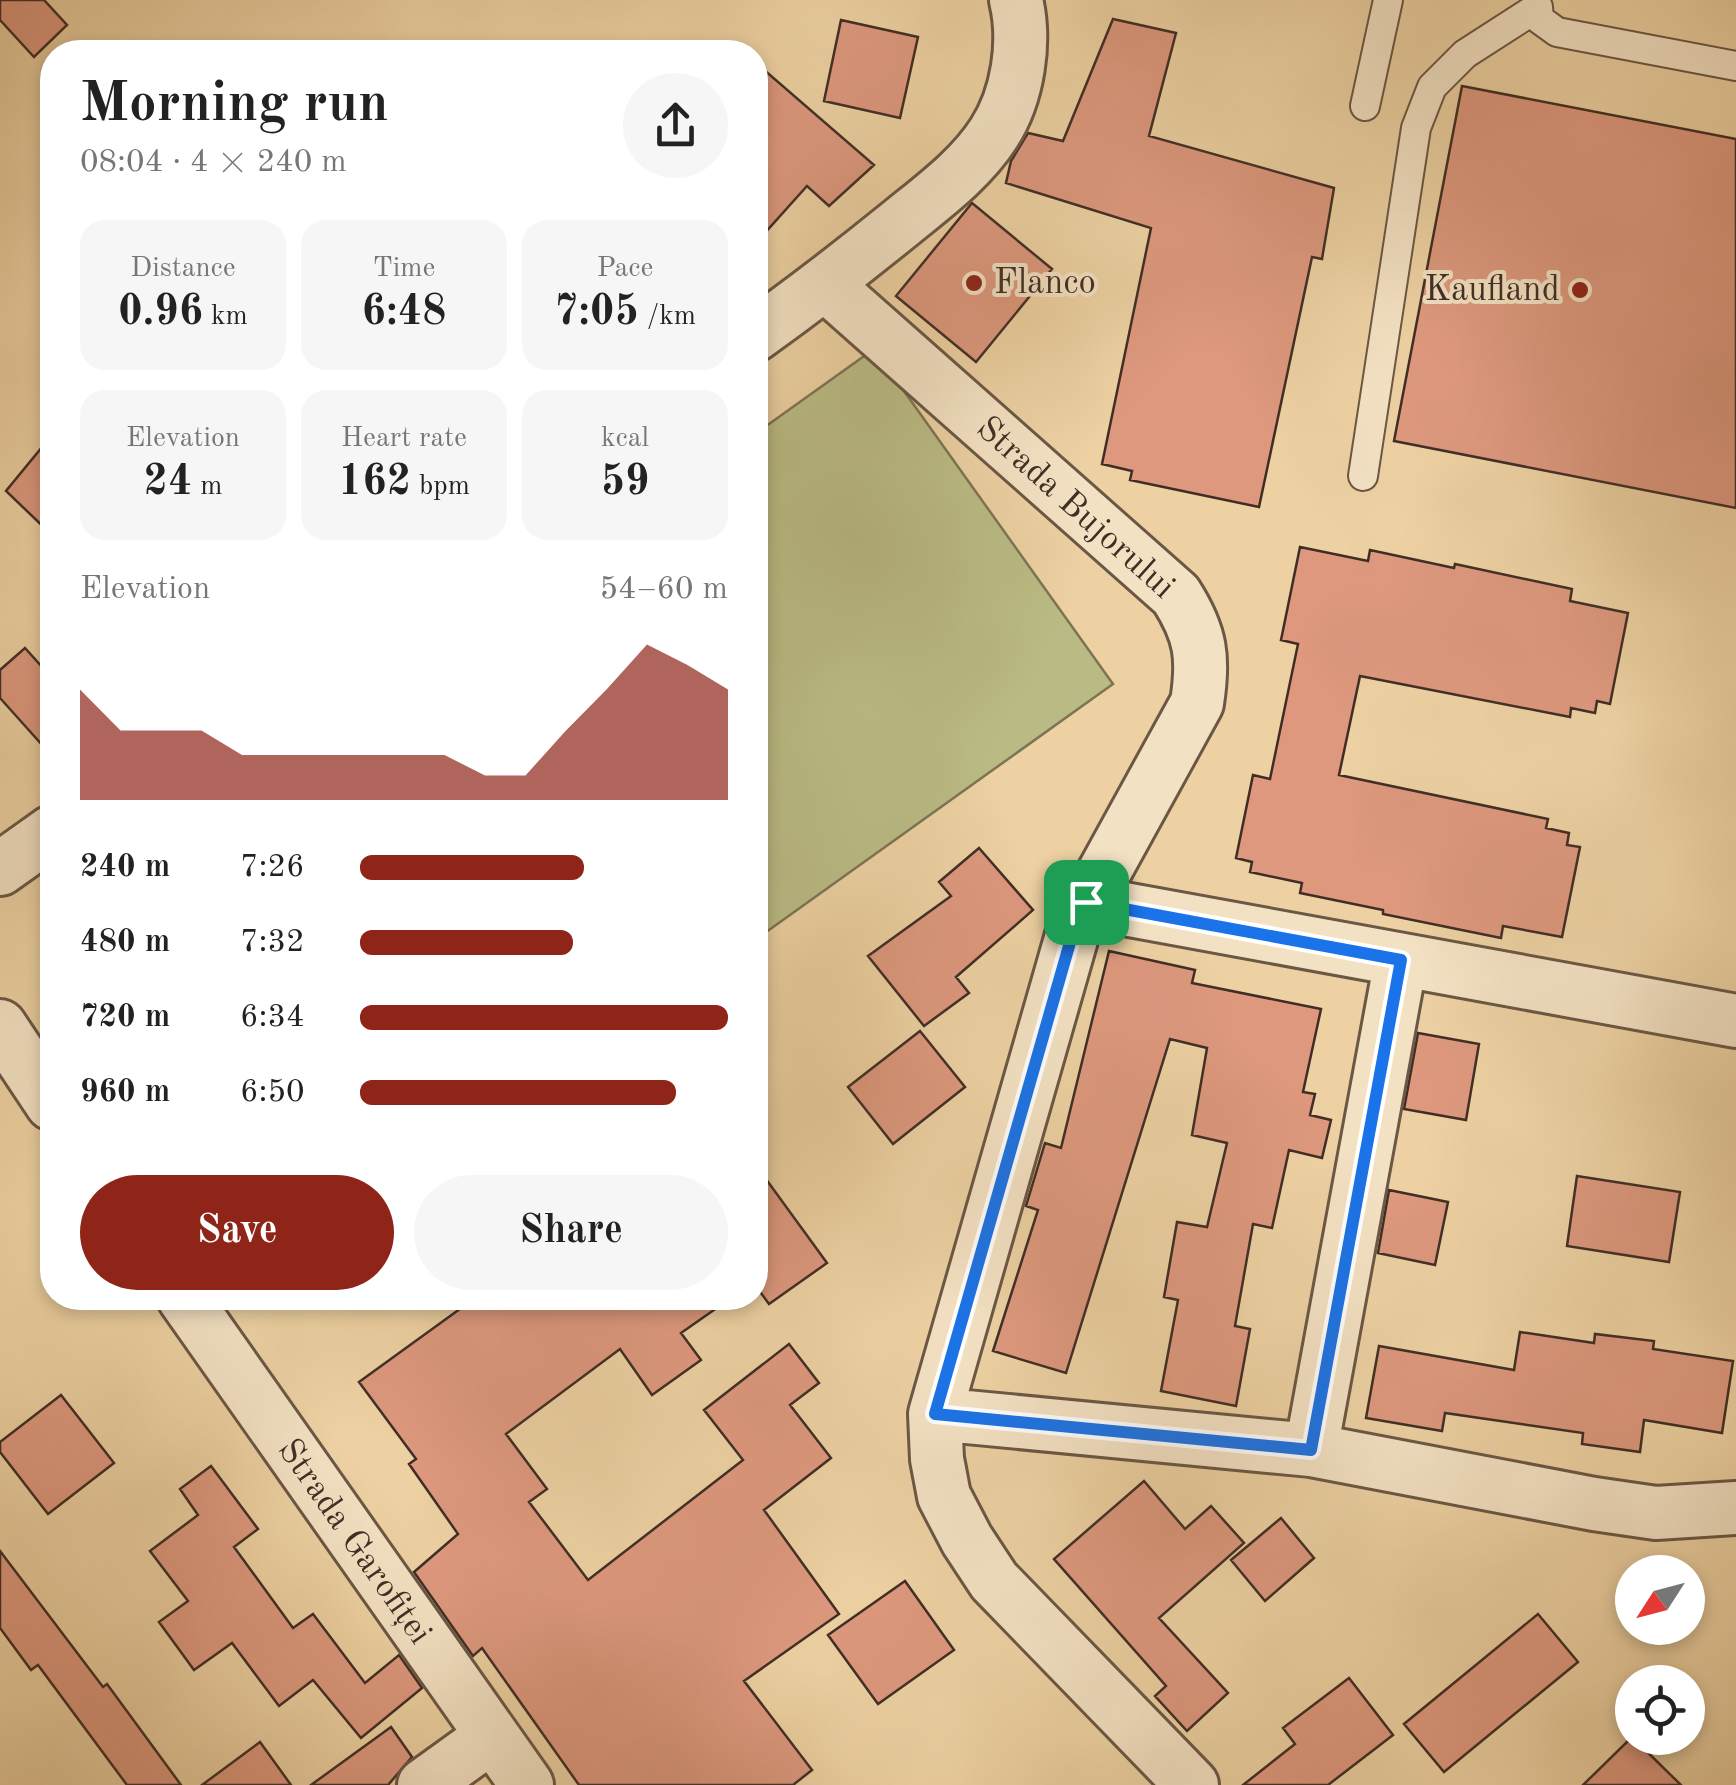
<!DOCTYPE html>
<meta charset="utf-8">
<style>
body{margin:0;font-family:"Old Standard TT",serif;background:#f6f6f6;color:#222;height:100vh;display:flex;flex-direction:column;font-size:38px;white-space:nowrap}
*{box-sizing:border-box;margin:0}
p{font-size:32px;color:#767676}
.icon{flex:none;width:55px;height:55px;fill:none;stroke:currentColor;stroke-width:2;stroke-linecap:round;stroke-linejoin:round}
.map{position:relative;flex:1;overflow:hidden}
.side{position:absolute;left:40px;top:40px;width:728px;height:1270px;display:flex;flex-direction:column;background:#fff;border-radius:40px;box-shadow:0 5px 15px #0003}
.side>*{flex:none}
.needle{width:65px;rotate:234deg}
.tools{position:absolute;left:1615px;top:1555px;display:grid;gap:20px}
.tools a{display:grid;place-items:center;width:90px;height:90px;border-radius:50%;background:#fff;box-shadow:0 5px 15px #0003;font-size:50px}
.pin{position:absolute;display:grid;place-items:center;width:85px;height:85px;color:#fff;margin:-42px;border-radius:20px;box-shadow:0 5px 15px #0006}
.round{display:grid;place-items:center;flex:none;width:105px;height:105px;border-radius:52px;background:#f6f6f6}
.summary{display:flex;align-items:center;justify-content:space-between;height:170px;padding:0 40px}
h1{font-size:55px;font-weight:700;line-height:75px}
.stats{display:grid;grid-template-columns:repeat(3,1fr);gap:15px;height:170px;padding:10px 40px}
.stats div{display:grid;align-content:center;border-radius:25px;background:#f6f6f6;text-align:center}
.stats b{font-size:42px;font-weight:700}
.stats small{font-size:28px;font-weight:400}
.stats p{font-size:28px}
.chart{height:280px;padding:20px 40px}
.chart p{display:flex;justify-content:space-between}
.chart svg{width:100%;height:180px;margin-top:10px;fill:#8f2418;opacity:.7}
.button{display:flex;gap:20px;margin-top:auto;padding:20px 40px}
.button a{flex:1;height:115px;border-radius:60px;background:#8f2418;color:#fff;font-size:40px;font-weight:700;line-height:115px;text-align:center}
.button a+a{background:#f6f6f6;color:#222}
ul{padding:0 40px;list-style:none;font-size:32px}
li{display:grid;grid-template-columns:160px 120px 1fr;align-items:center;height:75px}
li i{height:25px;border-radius:12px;background:#8f2418}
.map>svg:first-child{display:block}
</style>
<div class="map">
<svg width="1736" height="1785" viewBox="0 0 1736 1785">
<rect width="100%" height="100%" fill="#edd1a2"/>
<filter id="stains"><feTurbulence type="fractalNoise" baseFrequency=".002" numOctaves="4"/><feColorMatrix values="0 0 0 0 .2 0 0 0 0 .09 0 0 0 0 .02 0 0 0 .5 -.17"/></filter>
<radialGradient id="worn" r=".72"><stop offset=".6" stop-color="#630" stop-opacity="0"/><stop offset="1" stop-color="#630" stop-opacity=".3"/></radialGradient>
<path fill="#babb84" stroke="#7d7455" stroke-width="2.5" d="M874 349 1113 684 755 940V434Z"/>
<path fill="#dd987e" stroke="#402e26" stroke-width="2.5" d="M0 0H44L67 25 34 57 0 20Z
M1113 19 1176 33 1149 136 1334 188 1322 259 1312 257 1259 507 1130 480 1132 471 1102 464 1151 228 1006 183 1011 161 1028 133 1063 141Z
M841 20 918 37 900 118 824 101Z
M755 62 874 165 829 206 807 186 755 244Z
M1462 86 1736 139V508L1394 441Z
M972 203 1052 269 976 362 896 296Z
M52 435V535L6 491Z
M1300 547 1368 561 1370 550 1454 568 1455 564 1572 589 1570 601 1628 613 1610 704 1597 701 1595 713 1571 708 1570 717 1360 676 1339 775 1548 819 1546 828 1569 833 1567 845 1580 847 1562 937 1503 926 1501 938 1383 914V910L1300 893 1302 883 1250 872 1252 862 1236 858 1253 775 1270 779 1298 644 1281 640Z
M25 648 52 678V756L0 698V670Z
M979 848 1033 910 956 977 969 993 924 1026 868 956 951 896 939 882Z
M1109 951 1195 970 1192 983 1321 1009 1303 1092 1315 1094 1310 1115 1331 1120 1322 1158 1289 1150 1272 1228 1253 1224 1235 1326 1250 1329 1236 1406 1161 1391 1178 1300 1164 1297 1177 1222 1207 1227 1227 1143 1192 1135 1207 1048 1170 1039 1066 1373 993 1351 1038 1210 1026 1206 1045 1143 1061 1148Z
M920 1031 965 1087 893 1144 848 1087Z
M1418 1033 1479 1044 1466 1120 1404 1109Z
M755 1164 827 1263 769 1304 755 1285Z
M1577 1176 1680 1192 1669 1262 1567 1246Z
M1389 1190 1448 1202 1435 1265 1378 1253Z
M475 1298H731L681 1333 701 1360 652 1395 620 1349 506 1434 547 1489 529 1502 588 1580 743 1460 704 1410 789 1344 819 1383 790 1405 831 1458 764 1510 839 1614 744 1681 812 1770 793 1785H579L482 1648 473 1656 414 1572 458 1534 409 1464 416 1459 359 1382Z
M1520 1332 1594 1343 1595 1334 1654 1341 1653 1349 1733 1361 1722 1433 1644 1420 1640 1452 1582 1444 1583 1433 1445 1413 1442 1431 1366 1418 1379 1346 1514 1370Z
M61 1395 114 1463 48 1514 0 1452V1442Z
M211 1466 258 1529 234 1547 293 1628 313 1614 365 1683 399 1655 422 1688 361 1738 313 1680 279 1706 232 1643 194 1670 159 1622 188 1601 150 1551 198 1515 180 1489Z
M1144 1481 1185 1529 1211 1506 1244 1543 1159 1618 1228 1693 1187 1731 1155 1696 1166 1686 1054 1559Z
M1281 1518 1314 1558 1265 1601 1231 1560Z
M0 1551 103 1687 107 1684 181 1785H127L38 1665 31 1670 0 1628Z
M905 1581 954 1650 878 1704 828 1635Z
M1538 1614 1578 1662 1444 1772 1404 1724Z
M1349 1678 1393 1735 1328 1785H1243L1295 1744 1283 1728Z
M391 1727 412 1757 388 1785H311Z
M1632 1737 1681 1785H1583Z
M260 1742 291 1785H202Z"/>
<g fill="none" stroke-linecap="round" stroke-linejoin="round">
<g stroke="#6b5745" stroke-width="32">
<path id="lane" d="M1365 106 1388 0
M1363 476 1416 128 1432 87 1465 54 1538 7 1539 19 1557 32 1736 66"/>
</g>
<g stroke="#6b5745" stroke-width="58">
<path id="street" d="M826 285 1176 595C1201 634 1204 658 1197 703L1075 925 935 1414 937 1459 944 1496 967 1540 994 1581 1192 1785
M755 335C805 299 853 262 901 223 934 196 971 169 994 133 1018 96 1026 42 1016 0
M0 869 52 832
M1086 902 1736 1021
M0 1026 52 1104
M184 1298 527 1785
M935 1414 1311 1450 1594 1504 1656 1513 1736 1508
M1311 1450 1401 960
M424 1785 492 1736"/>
</g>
<use href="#lane" stroke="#f3e1c3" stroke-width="28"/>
<use href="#street" stroke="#f3e1c3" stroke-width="52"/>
</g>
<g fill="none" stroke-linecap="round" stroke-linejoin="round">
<g stroke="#fff" stroke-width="20">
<path id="route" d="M1086 902 1401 960 1311 1450 935 1414 1075 925Z"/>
</g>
<use href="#route" stroke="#1a73e8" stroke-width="12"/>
</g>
<g fill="#8f2418" stroke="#f3e1c3" stroke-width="4">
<circle cx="974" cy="283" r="10"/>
<circle cx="1580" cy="290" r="10"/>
</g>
<g text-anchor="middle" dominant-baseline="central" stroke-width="8" stroke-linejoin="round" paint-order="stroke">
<g font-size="35" fill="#402e26" stroke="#f3e1c3" text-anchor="start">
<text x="994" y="283">Flanco</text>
<text x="1560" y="290" text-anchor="end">Kaufland</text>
</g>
<g font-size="35" fill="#402e26" stroke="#f3e1c3">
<text transform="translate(1075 508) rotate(42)">Strada Bujorului</text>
<text transform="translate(354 1542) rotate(55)">Strada Garofiței</text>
</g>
</g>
<rect width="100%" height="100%" filter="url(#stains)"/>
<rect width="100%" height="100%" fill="url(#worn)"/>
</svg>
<div class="tools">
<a><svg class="needle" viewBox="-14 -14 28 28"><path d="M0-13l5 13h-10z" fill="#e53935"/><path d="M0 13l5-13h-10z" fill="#767676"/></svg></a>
<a><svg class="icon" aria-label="locate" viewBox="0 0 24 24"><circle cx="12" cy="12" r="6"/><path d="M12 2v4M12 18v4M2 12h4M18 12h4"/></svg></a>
</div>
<div class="pin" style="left:1086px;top:902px;background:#1e9e55"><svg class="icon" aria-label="arrive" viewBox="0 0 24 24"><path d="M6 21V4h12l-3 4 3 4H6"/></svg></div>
<section class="side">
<div class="summary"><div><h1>Morning run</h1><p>08:04 · 4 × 240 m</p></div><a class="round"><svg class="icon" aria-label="share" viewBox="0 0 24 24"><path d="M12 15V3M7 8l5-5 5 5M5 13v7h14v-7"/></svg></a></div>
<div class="stats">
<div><p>Distance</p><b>0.96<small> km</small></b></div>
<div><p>Time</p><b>6:48</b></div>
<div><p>Pace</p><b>7:05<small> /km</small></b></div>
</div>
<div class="stats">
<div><p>Elevation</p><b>24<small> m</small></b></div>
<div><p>Heart rate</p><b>162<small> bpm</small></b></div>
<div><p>kcal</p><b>59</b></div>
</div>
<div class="chart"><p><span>Elevation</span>54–60 m</p>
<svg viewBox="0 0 160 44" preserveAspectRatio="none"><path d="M0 44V17L10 27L20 27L30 27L40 33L50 33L60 33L70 33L80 33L90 33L100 38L110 38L120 27L130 17L140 6L150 11L160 17V44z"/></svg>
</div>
<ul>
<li><b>240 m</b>7:26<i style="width:61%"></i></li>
<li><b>480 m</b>7:32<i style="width:58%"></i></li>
<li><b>720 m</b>6:34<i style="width:100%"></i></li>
<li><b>960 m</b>6:50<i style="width:86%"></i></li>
</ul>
<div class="button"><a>Save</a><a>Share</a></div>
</section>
</div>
